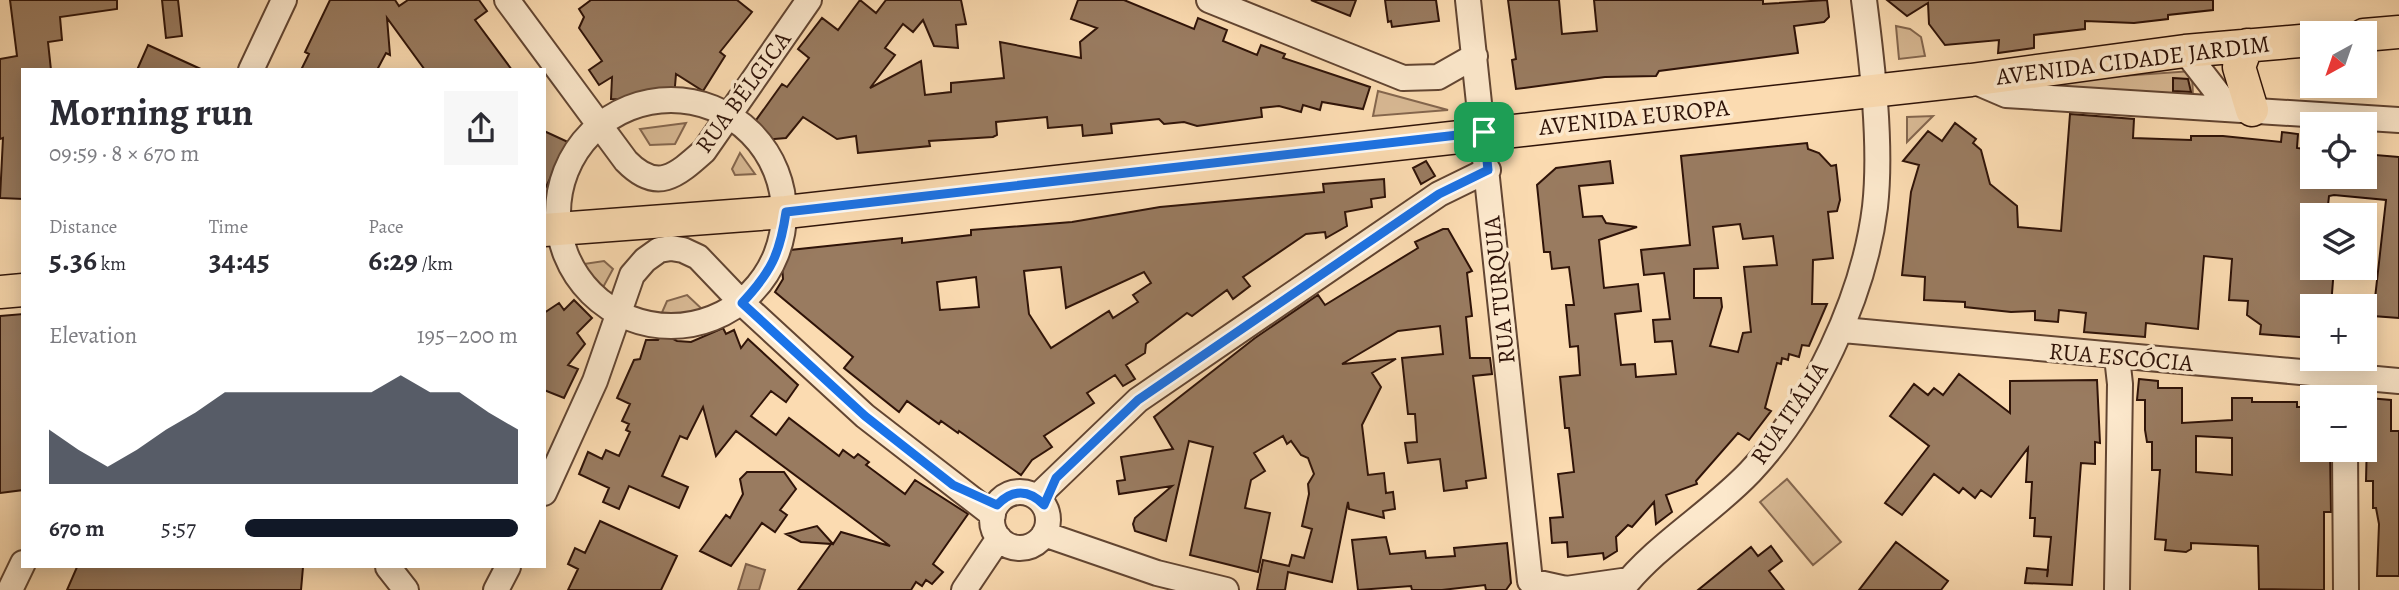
<!DOCTYPE html>
<meta charset="utf-8">
<style>
body{margin:0;font-family:Alegreya,serif;background:#f7f7f7;color:#2b2b33;height:100vh;display:flex;flex-direction:column;font-size:26px;white-space:nowrap}
*{box-sizing:border-box;margin:0}
p{font-size:23px;color:#7c7c81}
.icon{flex:none;width:38px;height:38px;fill:none;stroke:currentColor;stroke-width:2;stroke-linecap:round;stroke-linejoin:round}
.map{position:relative;flex:1;overflow:hidden}
.details{position:absolute;left:21px;top:68px;width:525px;height:500px;display:flex;flex-direction:column;background:#fff;border-radius:0px;box-shadow:0 4px 18px #0003}
.details>*{flex:none}
.needle{width:46px;rotate:220deg}
.buttons{position:absolute;left:2300px;top:21px;display:grid;gap:14px}
.buttons a{display:grid;place-items:center;width:77px;height:77px;border-radius:0px;background:#fff;box-shadow:0 4px 18px #0003;font-size:35px}
.pin{position:absolute;display:grid;place-items:center;width:60px;height:60px;color:#fff;margin:-30px;border-radius:14px;box-shadow:0 4px 10px #0006}
.round{display:grid;place-items:center;flex:none;width:74px;height:74px;border-radius:0px;background:#f7f7f7}
.summary{display:flex;align-items:center;justify-content:space-between;height:119px;padding:0 28px}
h1{font-size:38px;font-weight:700;line-height:52px}
.figures{display:grid;grid-template-columns:repeat(3,1fr);gap:10px;height:119px;padding:7px 28px}
.figures div{display:grid;align-content:center}
.figures b{font-size:30px;font-weight:700}
.figures small{font-size:19px;font-weight:400}
.figures p{font-size:19px}
.chart{height:196px;padding:14px 28px}
.chart p{display:flex;justify-content:space-between}
.chart svg{width:100%;height:126px;margin-top:7px;fill:#111827;opacity:.7}
ul{padding:0 28px;list-style:none;font-size:23px}
li{display:grid;grid-template-columns:112px 84px 1fr;align-items:center;height:52px}
li i{height:18px;border-radius:9px;background:#111827}
.map>svg:first-child{display:block}
</style>
<div class="map">
<svg width="2399" height="590" viewBox="0 0 2399 590">
<rect width="100%" height="100%" fill="#fbdbb1"/>
<filter id="stains"><feTurbulence type="fractalNoise" baseFrequency=".00286" numOctaves="4"/><feColorMatrix values="0 0 0 0 .2 0 0 0 0 .09 0 0 0 0 .02 0 0 0 .5 -.17"/></filter>
<radialGradient id="worn" r=".72"><stop offset=".6" stop-color="#630" stop-opacity="0"/><stop offset="1" stop-color="#630" stop-opacity=".3"/></radialGradient>
<path fill="#d8b994" stroke="#84664e" stroke-width="2" d="M1896 26 1910 29 1921 37 1925 56 1899 59Z
M2192 71 2193 97 2036 87V82Z
M1378 91 1448 110 1373 116Z
M1933 116 1907 142V117Z
M686 123 675 144 650 145 640 129Z
M740 153 755 174 735 175 732 169Z
M604 261 613 269 601 291 584 264Z
M687 295 703 310 682 316 660 317 667 301Z
M1787 479 1841 542 1813 565 1760 502Z"/>
<path fill="#b69778" stroke="#80624b" stroke-width="2" d="M746 564 765 570 759 590H738Z"/>
<path fill="#997b60" stroke="#2f1308" stroke-width="2" fill-rule="evenodd" d="M10 0H117V9L60 17 62 40 48 42 51 70H23V199L0 198 3 138 0 139V59L17 56Z
M162 0H178L182 36 166 38Z
M330 0H395L399 6 408 0H479L487 11 475 20 512 70H425L387 18 390 55 386 53 377 70H301L309 54 305 52Z
M591 0H737L752 12 720 52 725 56 703 91 676 74 674 98 654 96V101L611 99 612 77 599 85 589 70 602 61 579 28 584 17 579 9Z
M860 0 876 13 886 0H961L966 24 956 25 958 48 934 46 923 20 913 32 903 24 885 48 895 55 870 88 921 61 925 95 951 92V83L1004 78 1000 42 1081 58 1080 42 1097 28 1071 19 1078 0H1124L1194 29 1198 18 1227 30 1223 41 1257 55 1261 45 1285 54 1283 58 1370 87 1363 109 1322 102 1320 110 1303 105 1301 112 1279 106 1261 108 1262 117 1197 126 1184 122 1164 124 1159 119 1111 124 1112 133 1083 136 1082 125 1048 128 1047 117 996 122 997 135 993 137 929 141 930 146 858 153 856 136 837 139 803 117 786 138 763 140 760 126 754 123 782 84 787 87 809 58 798 49 822 18 838 30Z
M1311 0H1356L1350 16Z
M1385 0H1436L1439 21 1392 27 1391 21 1388 22Z
M1508 0H1559L1562 34 1597 31 1594 0H1763V4L1827 0 1829 17 1824 22 1794 26 1798 53 1659 71 1656 76 1605 77 1516 89 1512 60 1516 59Z
M1887 0H2213V10L2168 15V19L2134 23 2085 21V29L2034 35V48L1998 53 1999 40 1945 45 1929 24 1928 3 1907 16Z
M148 45 203 70H137Z
M2173 78 2188 79 2191 92 2173 91Z
M2070 114 2134 119 2133 138 2191 140V136H2223L2281 142 2282 132 2298 134 2297 148 2312 150V177H2364V154L2399 157V318L2373 316 2386 200 2334 195 2329 196 2327 215H2312V268H2334L2331 306H2312V338L2260 334 2261 325 2247 315 2248 301 2229 300 2232 259 2204 256 2198 329 2146 323 2145 337 2084 332 2086 313 2059 310 2058 322 2035 320V311L2011 312 1965 307V302L1924 300 1925 277 1902 275 1911 192 1919 165 1903 161 1928 131 1942 141 1955 123 1976 139 1973 143 1981 150 1990 184 2017 206 2018 227 2061 231Z
M544 131 568 142 544 191Z
M1807 143 1808 149 1819 153 1831 166 1836 165 1840 200 1837 211 1828 212 1833 258 1813 260 1812 304H1827L1809 346 1802 345 1799 357 1789 354 1788 360 1782 358 1781 364 1777 363 1765 408 1771 411 1749 440 1738 433 1696 481 1697 484 1666 495 1672 512 1656 524 1654 502 1632 527 1628 525 1616 537 1617 551 1604 559 1603 553 1568 557 1567 542 1552 543 1550 518 1563 517 1558 474 1574 472 1569 428H1565L1560 377 1580 375 1578 346 1570 347 1566 305H1574L1569 267 1552 269 1550 252H1544L1537 185 1556 168 1610 161 1613 183 1579 186 1583 217 1602 216 1606 223 1637 227 1599 240 1604 288 1638 284 1641 311 1615 314 1621 365 1635 364 1636 377 1676 374 1672 341 1655 342 1653 320 1670 319 1664 273 1644 275 1641 250 1690 245 1681 156ZM1740 224 1743 239 1773 236 1777 265 1744 267 1751 332 1743 333 1738 352 1710 346 1722 307 1721 298H1694V269L1718 268 1713 227Z
M1426 161 1435 176 1421 184 1413 168Z
M1384 179 1385 197 1371 199 1372 207 1345 212 1347 226 1326 238 1325 232 1306 234 1243 277 1250 286 1233 299 1227 290 1192 316 1187 313 1146 344 1145 353 1126 365 1135 379 1123 386 1115 375 1087 393 1094 403 1044 436 1052 447 1032 460 1021 475 959 431 958 433 941 421 939 424 907 401 899 412 844 368 853 357 775 292 783 279 781 251 902 238V243L971 235V230L1072 222 1160 207 1324 192 1323 184ZM1061 267 1066 308 1144 272 1151 283 1133 295 1138 302 1113 318 1109 311 1051 348 1029 314 1024 271ZM976 277 979 307 940 310 937 282Z
M1443 229H1448L1472 271 1467 273 1472 316 1466 317 1470 358H1490L1492 374 1473 376 1486 478 1466 481 1467 488 1444 491 1440 459 1408 463 1405 443 1417 442 1415 414H1408L1402 358 1443 354 1440 326 1398 331 1342 364 1396 359 1372 373 1381 387 1362 425 1368 475 1384 473 1386 493 1393 492 1395 509 1383 511 1384 518 1349 509 1348 502 1332 582 1288 572 1285 590H1257L1263 560 1289 566 1292 555 1304 558 1312 529 1302 526 1309 494 1308 484 1314 474 1308 458 1301 455 1291 441 1287 444 1283 436 1254 453 1265 471 1251 480 1245 508 1270 513 1258 572 1190 555 1213 447 1189 441 1166 541 1135 531 1133 524 1135 518 1172 486 1119 494 1117 481 1125 480 1121 457 1173 449 1154 417 1255 338 1318 295 1325 305 1418 248 1415 242Z
M574 300 592 318 577 333 585 344 568 365 578 369 564 398 544 390V313L559 303 564 310Z
M23 314V490L0 493V316Z
M723 328 726 334 734 330 741 348 748 339 798 385 786 402 771 391 751 416 776 435 789 418 839 456 843 450 854 458 858 454 869 462 866 465 905 494 915 480 968 514 933 564 943 572 932 584 926 580 922 586 916 582 911 590H798L831 544 801 542 786 534 817 526 833 544 841 532 890 546 736 431 716 456 703 407 687 439 680 436 662 476 688 487 679 508 629 486 619 509 603 502 609 488 579 474 588 452 602 459 606 450 619 456 630 432 626 430 629 424 622 421 630 404 617 398 634 360 640 359 646 340H658L662 333 677 341 691 342Z
M1959 374 2010 413V381L2097 380 2100 443 2095 442V464L2081 463 2072 585 2025 583 2027 568 2048 570 2047 577 2051 537 2034 536 2035 518H2030L2032 482H2026L2028 448 1991 497 1981 490 1975 498 1963 488 1959 493 1934 474 1902 515 1885 503 1929 446 1890 416 1914 384 1928 395 1934 388 1943 395Z
M2139 379 2158 381V388H2182V423L2232 420V398H2252V402H2297V407H2312V450H2330L2331 512H2324V590L2259 589 2258 546 2191 543V549L2186 552 2165 550 2166 540 2155 539 2160 470H2152V442H2147L2145 430V400H2137ZM2196 436 2232 438V475L2196 472Z
M2368 398 2391 400V431H2399V576H2377L2379 524 2376 508H2373V481H2366Z
M747 472H784L796 489 780 510 787 515 775 532 762 523 731 566 700 551 726 515 730 518 743 494 740 479Z
M600 521 677 556 661 590H568L578 569 568 564 575 548 585 553Z
M1386 537 1390 554 1425 551 1426 558 1455 556 1454 548 1507 543 1511 583 1506 590H1486L1485 585 1442 590H1412L1411 586 1358 590 1352 540Z
M1896 542 1948 581 1941 590H1859Z
M1771 546 1782 561 1769 571 1784 590H1698L1751 547 1758 556Z
M77 567H303L301 590H67Z"/>
<g fill="none" stroke-linecap="round" stroke-linejoin="round">
<g stroke="#624532" stroke-width="28">
<path id="minor" d="M507 0 626 161C657 193 676 176 704 151L809 0
M1209 0 1403 78 1438 77 1475 56
M1468 0 1530 581
M2185 51 2230 109
M251 70 284 0
M1971 80 2006 95 2399 120
M558 213a113 113 0 1 1 226 0a113 113 0 1 1-226 0Z
M1843 330 2399 381
M2117 357 2120 384 2117 590
M2345 450 2346 590
M992 520a28 28 0 1 1 56 0a28 28 0 1 1-56 0Z
M544 493 595 381 632 275 645 260 659 250 671 248 683 250 698 257 742 303 865 416 993 515
M1037 497 1138 400 1439 194 1488 170
M1044 534 1157 573 1226 590
M388 567 406 590
M1530 581 1566 589 1629 580
M10 590 23 563
M496 590 508 567
M964 590 999 538
M1621 590C1657 544 1710 514 1750 472 1813 405 1864 297 1875 207 1882 145 1872 62 1864 0"/>
</g>
<g stroke="#2f1308" stroke-width="35">
<path id="major" d="M2364 35 2399 32
M2247 45 2239 67 2252 110
M544 230 786 212 1971 80 2185 51 2312 40
M0 292 23 290"/>
</g>
<use href="#minor" stroke="#fce8cc" stroke-width="24"/>
<use href="#major" stroke="#fbdbb1" stroke-width="32"/>
</g>
<g fill="none" stroke-linecap="round" stroke-linejoin="round">
<g stroke="#fff" stroke-width="14">
<path id="route" d="M1484 132 1488 170 1439 194 1138 400 1056 478 1044 505C1029 489 1012 489 997 505L953 485 865 416 742 303C771 272 780 254 786 212Z"/>
</g>
<use href="#route" stroke="#1a73e8" stroke-width="9"/>
</g>
<g text-anchor="middle" dominant-baseline="central" stroke-width="7" stroke-linejoin="round" paint-order="stroke">
<g font-size="24" fill="#2f1308" stroke="#fce8cc">
<text transform="translate(2133 60) rotate(-7)">AVENIDA CIDADE JARDIM</text>
<text transform="translate(743 92) rotate(-54)">RUA BÉLGICA</text>
<text transform="translate(1634 117) rotate(-6)">AVENIDA EUROPA</text>
<text transform="translate(1499 290) rotate(-96)">RUA TURQUIA</text>
<text transform="translate(2121 357) rotate(5)">RUA ESCÓCIA</text>
<text transform="translate(1789 413) rotate(-56)">RUA ITÁLIA</text>
</g>
</g>
<rect width="100%" height="100%" filter="url(#stains)"/>
<rect width="100%" height="100%" fill="url(#worn)"/>
</svg>
<div class="buttons">
<a><svg class="needle" viewBox="-14 -14 28 28"><path d="M0-13l5 13h-10z" fill="#e53935"/><path d="M0 13l5-13h-10z" fill="#7c7c81"/></svg></a>
<a><svg class="icon" aria-label="locate" viewBox="0 0 24 24"><circle cx="12" cy="12" r="6"/><path d="M12 2v4M12 18v4M2 12h4M18 12h4"/></svg></a>
<a><svg class="icon" aria-label="layers" viewBox="0 0 24 24"><path d="M12 4l9 5-9 5-9-5zM3 14l9 5 9-5"/></svg></a>
<a>+</a>
<a>−</a>
</div>
<div class="pin" style="left:1484px;top:132px;background:#1e9e55"><svg class="icon" aria-label="arrive" viewBox="0 0 24 24"><path d="M6 21V4h12l-3 4 3 4H6"/></svg></div>
<section class="details">
<div class="summary"><div><h1>Morning run</h1><p>09:59 · 8 × 670 m</p></div><a class="round"><svg class="icon" aria-label="share" viewBox="0 0 24 24"><path d="M12 15V3M7 8l5-5 5 5M5 13v7h14v-7"/></svg></a></div>
<div class="figures">
<div><p>Distance</p><b>5.36<small> km</small></b></div>
<div><p>Time</p><b>34:45</b></div>
<div><p>Pace</p><b>6:29<small> /km</small></b></div>
</div>
<div class="chart"><p><span>Elevation</span>195–200 m</p>
<svg viewBox="0 0 160 44" preserveAspectRatio="none"><path d="M0 44V25L10 32L20 38L30 32L40 25L50 19L60 12L70 12L80 12L90 12L100 12L110 12L120 6L130 12L140 12L150 19L160 25V44z"/></svg>
</div>
<ul>
<li><b>670 m</b>5:57<i style="width:100%"></i></li>
</ul>
</section>
</div>
